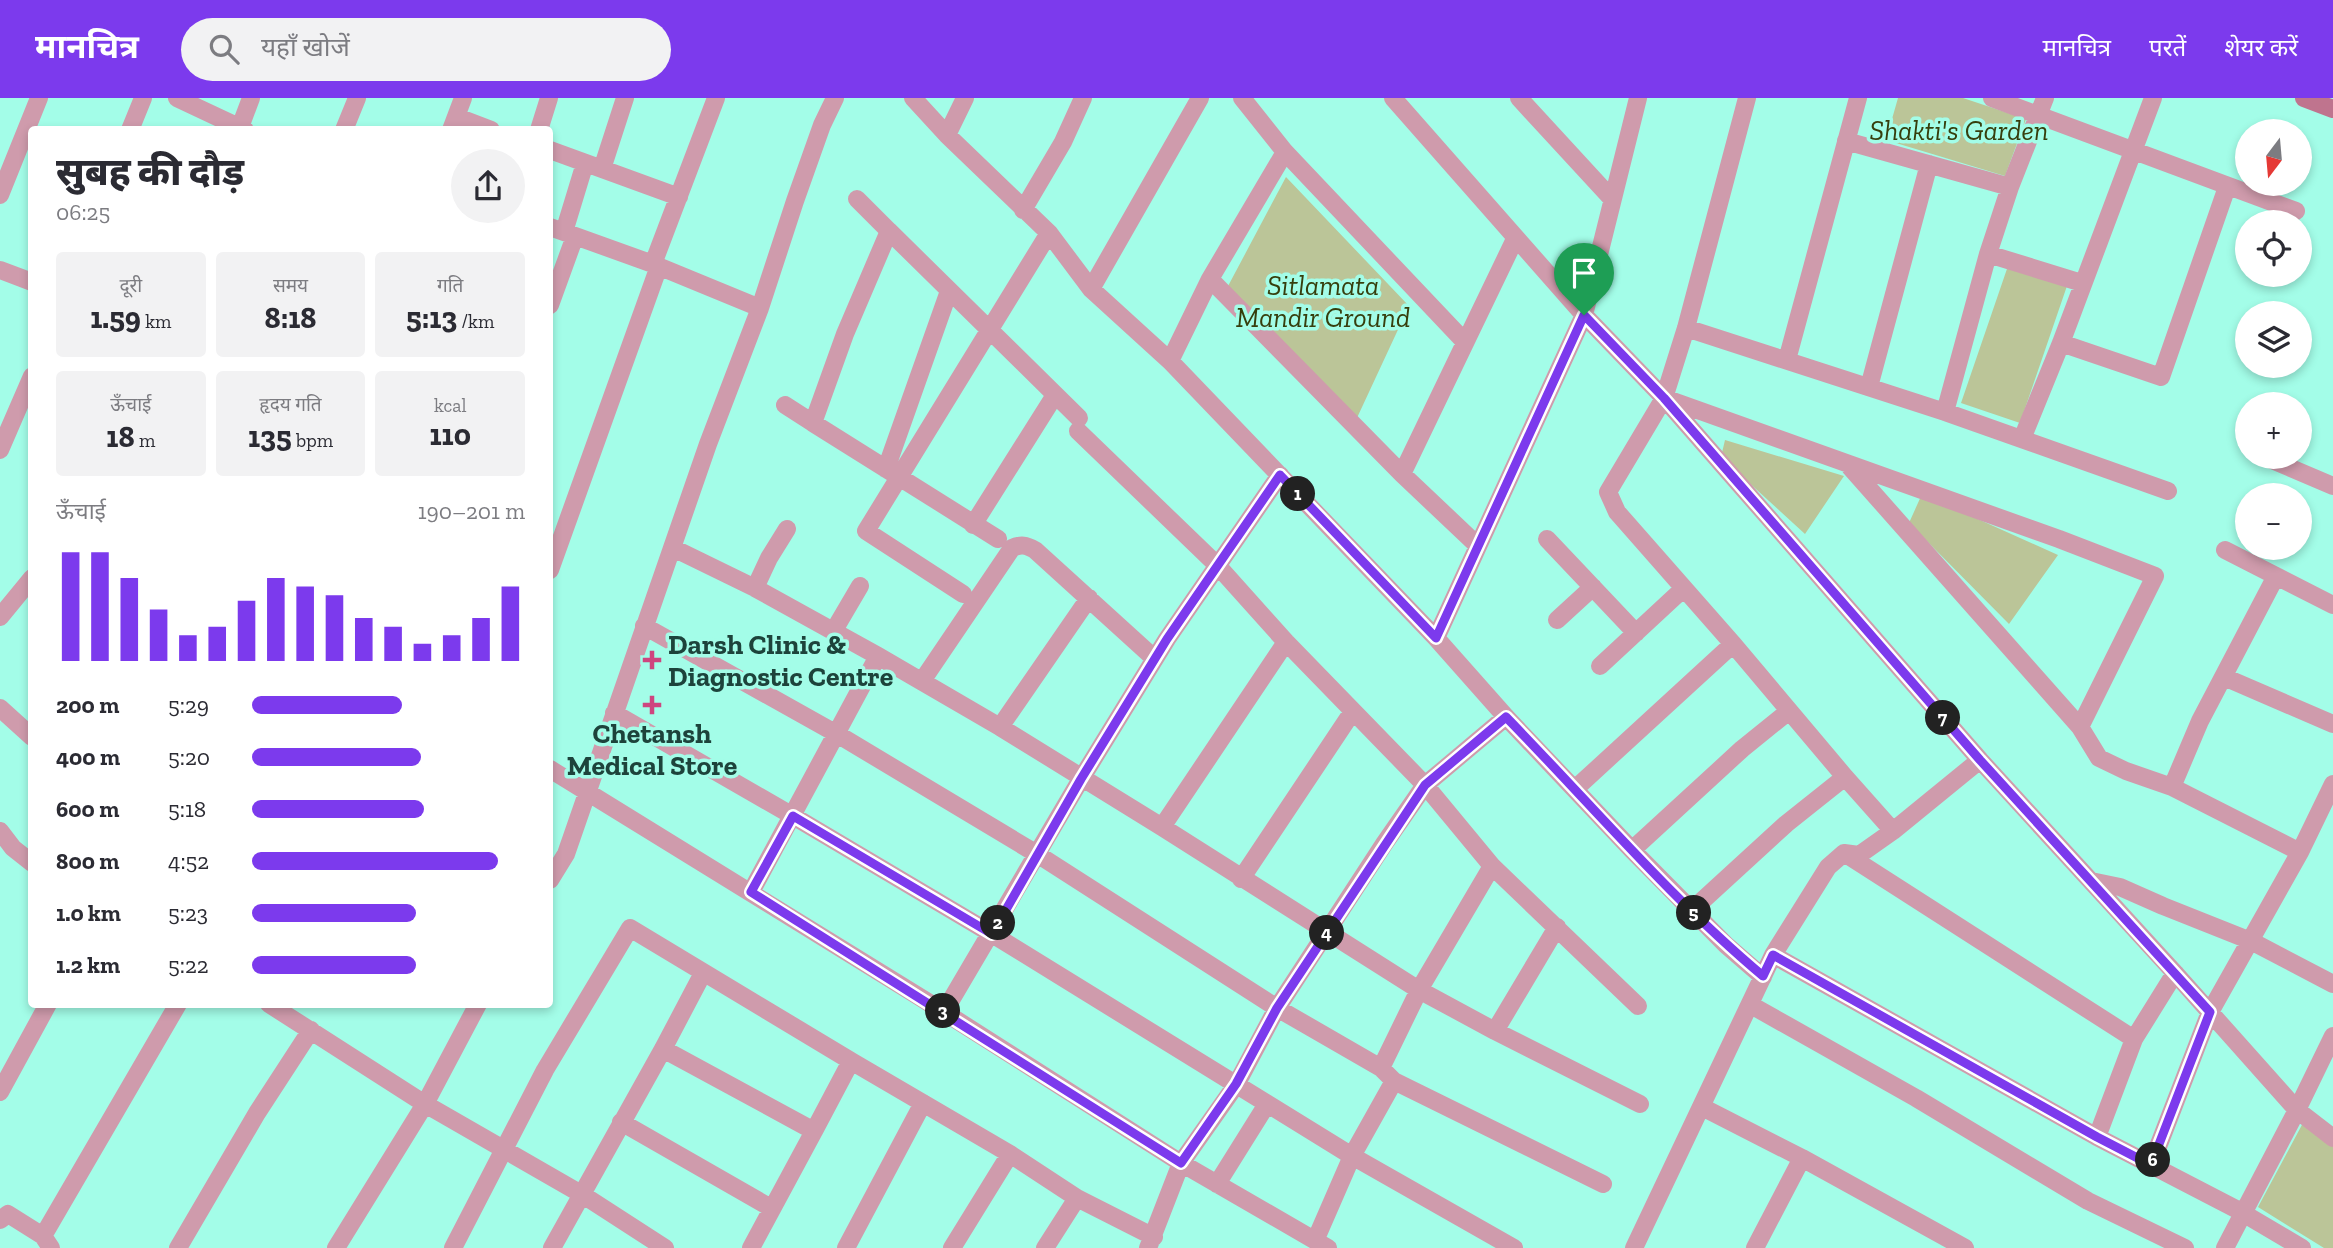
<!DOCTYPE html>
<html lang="hi">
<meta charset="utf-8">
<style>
body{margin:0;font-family:"Zilla Slab","Noto Sans Devanagari",serif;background:#f2f2f3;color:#2b2b33;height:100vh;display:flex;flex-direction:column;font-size:26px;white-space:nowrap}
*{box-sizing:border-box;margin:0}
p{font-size:23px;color:#7c7c81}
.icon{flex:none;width:38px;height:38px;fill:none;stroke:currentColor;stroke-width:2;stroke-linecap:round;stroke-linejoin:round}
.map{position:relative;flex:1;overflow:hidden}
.side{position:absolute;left:28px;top:28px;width:525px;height:882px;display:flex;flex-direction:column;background:#fff;border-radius:7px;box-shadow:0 4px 10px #0003}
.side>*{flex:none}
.needle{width:46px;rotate:196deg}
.fabs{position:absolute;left:2235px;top:21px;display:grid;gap:14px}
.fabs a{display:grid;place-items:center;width:77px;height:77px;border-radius:50%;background:#fff;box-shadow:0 4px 10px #0003;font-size:35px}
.pin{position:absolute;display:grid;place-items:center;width:60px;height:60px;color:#fff;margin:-72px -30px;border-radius:50% 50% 50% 0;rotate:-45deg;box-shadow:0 0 7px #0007}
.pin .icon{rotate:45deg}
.km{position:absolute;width:35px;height:35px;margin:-18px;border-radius:50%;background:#222;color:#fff;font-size:19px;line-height:35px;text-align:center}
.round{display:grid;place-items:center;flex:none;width:74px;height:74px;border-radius:37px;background:#f2f2f3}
.overview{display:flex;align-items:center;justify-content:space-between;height:119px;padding:0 28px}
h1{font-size:38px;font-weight:800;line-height:52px}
.stats{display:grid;grid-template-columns:repeat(3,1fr);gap:10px;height:119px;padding:7px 28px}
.stats div{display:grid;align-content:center;border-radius:7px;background:#f2f2f3;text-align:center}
.stats b{font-size:30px;font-weight:800}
.stats small{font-size:19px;font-weight:400}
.stats p{font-size:19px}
.chart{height:196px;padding:14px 28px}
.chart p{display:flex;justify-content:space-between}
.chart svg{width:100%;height:126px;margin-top:7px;stroke:#7c3aed;stroke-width:6}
ul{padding:0 28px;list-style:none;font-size:23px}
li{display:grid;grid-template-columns:112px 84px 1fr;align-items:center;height:52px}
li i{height:18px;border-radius:9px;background:#7c3aed}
header{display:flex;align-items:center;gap:42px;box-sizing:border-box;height:98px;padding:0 35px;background:#7c3aed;color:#fff}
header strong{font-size:33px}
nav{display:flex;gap:38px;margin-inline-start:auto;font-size:24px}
.search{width:490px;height:63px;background:#f2f2f3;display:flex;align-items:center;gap:18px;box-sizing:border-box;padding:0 24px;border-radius:38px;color:#7c7c81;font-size:26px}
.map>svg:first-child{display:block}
</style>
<header>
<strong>मानचित्र</strong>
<div class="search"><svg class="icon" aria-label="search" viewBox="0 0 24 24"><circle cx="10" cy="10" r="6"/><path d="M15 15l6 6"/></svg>यहाँ खोजें</div>
<nav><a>मानचित्र</a><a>परतें</a><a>शेयर करें</a></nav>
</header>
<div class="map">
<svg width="2333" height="1150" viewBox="0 0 2333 1150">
<rect width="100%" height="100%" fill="#a3fde8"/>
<path fill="#bbc598" d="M1898 0H1963L2026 21 2005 78 1886 42Z
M1286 79 1409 208 1356 322 1227 190Z
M2009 165 2068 185 2020 325 1961 305Z
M1725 342 1844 378 1805 436 1721 359Z
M1922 396 2058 457 2009 526 1909 425Z
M2304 1023 2333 1045V1150H2324L2258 1109Z"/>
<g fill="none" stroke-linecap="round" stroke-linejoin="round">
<path stroke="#cf9bac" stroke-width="18" d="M177 0 245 32
M913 0 947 37 1049 135 1091 191 1170 263 1436 540 1506 619 1632 752 1726 847 1763 879
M1242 0 1285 54 1464 243
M1393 0 1584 217 1664 300 1980 662 2175 875 2297 1012 2225 1150
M1519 0 1612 101
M1747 0 1686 230 1664 300 1608 394 1617 414 1733 546 1845 679 1893 733
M1992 0 2296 113
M457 19 491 32
M130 32 143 0
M239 32 251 0
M344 32 357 0
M451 32 463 0
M539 32 549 0
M947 37 965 0
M1846 43 2010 89
M550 52 679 99
M602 71 625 0
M0 97 39 0
M857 101 889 133
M1023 112 1063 44 1083 0
M550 129 653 166 760 210
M564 134 585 65
M1988 156 2082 185
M653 166 716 0
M0 172 32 184
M1210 181 1402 376 1477 447
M1091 191 1200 0
M550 207 575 138
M1686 230 1945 314 2168 393
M2061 245 2161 279 2227 89
M1787 262 1858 0
M1170 263 1210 181 1285 54
M1869 289 1929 66
M1667 301 2059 441 2155 478 2080 629
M785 307 813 325
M1945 314 1988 156 2010 89 2045 0
M1078 333 1217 467 1286 544 1425 687 1492 768 1638 908
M2022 341 2061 245 2153 0
M0 352 32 278
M2272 362 2333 388
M1850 369 2080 629 2099 660 2126 673 2172 689 2300 754
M886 371 949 193
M1402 376 1515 141
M973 427 1055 297
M998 441 813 325 845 236 889 133 1079 320
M1547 441 1636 535
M673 450 755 490 878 558 1000 629 1162 729 1419 892 1495 933 1640 1006
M2225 452 2333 507
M550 472 659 168
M755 490 769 460 787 431
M963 496 866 433 1049 135
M0 519 32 480
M1557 522 1593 489
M644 528 837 636 1037 756 1277 910 1381 970 1394 983 1603 1086
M833 534 860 488
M1436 540 1584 217 1638 0
M1600 568 1683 491
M2224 579 2333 626
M922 583 1012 450C1021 446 1026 447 1035 452L1155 561
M0 610 32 639
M614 615 793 718 992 836 1352 1058 1514 1150
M1000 629 1089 500
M550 671 944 914 1181 1065 1328 1150
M2172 689 2200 623 2276 478
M1576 690 1733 546
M1162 729 1286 544
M0 733 13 750 32 765
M1632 752 1742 651 1789 613
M1844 755 2134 941 2097 1039
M1241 781 1353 613
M550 782 566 756 708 346 760 210 795 103 822 27 835 0
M2091 783 2120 789 2163 808 2251 843 2333 886
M751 794 878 558
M1691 813 1786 726 1845 679
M1773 857 1828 769 1844 755 1859 757 1893 733 1980 662
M269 906 425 1006 583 1097 665 1150
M1751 907 1916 1000 2088 1103 2185 1150
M944 914 1081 681 1167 541 1280 377
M1495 933 1557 829
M2333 938 2297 1012 2333 1040
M2134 941 2175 875
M663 951 814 1033 751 1150
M851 963 1010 1056 1077 1100 1154 1139
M1381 970 1419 892 1492 768
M0 994 48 906
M1702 1009 1802 1060 1965 1150
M621 1024 771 1110
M2151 1067 2210 914 2300 754 2333 686
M1217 1086 1267 1006
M0 1122 8 1116 43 1138 51 1150
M43 1138 178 906
M1315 1143 1352 1058 1394 983
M178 1150 257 1015 311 932
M336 1150 425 1006 478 906
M453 1150 545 972 630 830 851 963 814 1033
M552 1150 663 951 703 875
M846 1150 923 1005
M952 1150 1010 1056
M1045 1150 1077 1100
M1148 1150 1181 1065 1236 987 1277 910 1384 746 1425 687 1506 619
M1634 1150 1773 857 2097 1039 2236 1111 2302 1150
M1755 1150 1802 1060"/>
<path stroke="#bf748e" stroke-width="18" d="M2304 0 2333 11"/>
</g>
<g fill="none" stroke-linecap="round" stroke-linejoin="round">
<g stroke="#fff" stroke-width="14">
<path id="route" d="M1584 217 1664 300 1980 662 2210 914 2151 1067 2097 1039 1773 857 1763 878C1670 800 1591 706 1506 619L1425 687 1277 910 1236 986 1181 1065 751 794 793 718 992 836 1081 681 1167 541 1280 377 1436 540Z"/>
</g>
<use href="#route" stroke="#7c3aed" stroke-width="9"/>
</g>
<g fill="#ce457f" stroke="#a3fde8" stroke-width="2.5">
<path d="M648.5 551.5h7v7h7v7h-7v7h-7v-7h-7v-7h7z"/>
<path d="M648.5 596.5h7v7h7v7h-7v7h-7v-7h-7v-7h7z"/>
</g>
<g text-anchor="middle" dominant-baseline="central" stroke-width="7" stroke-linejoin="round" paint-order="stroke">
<g font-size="28" font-style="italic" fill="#363e0d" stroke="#a3fde8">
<text x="1959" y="32">Shakti's Garden</text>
<text x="1323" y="187">Sitlamata<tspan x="1323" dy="32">Mandir Ground</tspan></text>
</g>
<g font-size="28" font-weight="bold" fill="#1d433b" stroke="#a3fde8" text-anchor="start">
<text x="668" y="546">Darsh Clinic &amp;<tspan x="668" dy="32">Diagnostic Centre</tspan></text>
<text x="652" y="635" text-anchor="middle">Chetansh<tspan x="652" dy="32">Medical Store</tspan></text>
</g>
</g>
</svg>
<div class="fabs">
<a><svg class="needle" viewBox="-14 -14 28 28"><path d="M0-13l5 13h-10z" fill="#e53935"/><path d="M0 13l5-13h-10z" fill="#7c7c81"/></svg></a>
<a><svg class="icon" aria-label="locate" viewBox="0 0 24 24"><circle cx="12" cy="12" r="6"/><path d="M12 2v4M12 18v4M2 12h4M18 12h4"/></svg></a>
<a><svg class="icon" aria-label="layers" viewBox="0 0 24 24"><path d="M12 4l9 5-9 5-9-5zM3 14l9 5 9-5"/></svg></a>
<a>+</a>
<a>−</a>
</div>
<div class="pin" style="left:1584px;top:217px;background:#1e9e55"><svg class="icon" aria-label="arrive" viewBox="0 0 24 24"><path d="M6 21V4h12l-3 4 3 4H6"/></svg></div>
<b class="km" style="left:1298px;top:396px">1</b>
<b class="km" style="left:998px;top:825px">2</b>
<b class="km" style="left:943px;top:913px">3</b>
<b class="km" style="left:1327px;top:835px">4</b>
<b class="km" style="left:1694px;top:815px">5</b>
<b class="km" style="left:2153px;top:1062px">6</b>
<b class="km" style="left:1943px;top:620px">7</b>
<section class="side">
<div class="overview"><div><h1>सुबह की दौड़</h1><p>06:25</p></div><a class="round"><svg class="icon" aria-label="share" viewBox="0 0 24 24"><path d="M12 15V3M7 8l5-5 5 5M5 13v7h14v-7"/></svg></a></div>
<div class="stats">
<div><p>दूरी</p><b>1.59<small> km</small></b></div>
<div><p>समय</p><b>8:18</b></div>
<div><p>गति</p><b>5:13<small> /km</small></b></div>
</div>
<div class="stats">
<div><p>ऊँचाई</p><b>18<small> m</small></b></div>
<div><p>हृदय गति</p><b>135<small> bpm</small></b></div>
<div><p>kcal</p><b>110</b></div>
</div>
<div class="chart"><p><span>ऊँचाई</span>190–201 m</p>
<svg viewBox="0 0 160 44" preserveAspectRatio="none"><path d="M5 44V6M15 44V6M25 44V15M35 44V26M45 44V35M55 44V32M65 44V23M75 44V15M85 44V18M95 44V21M105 44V29M115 44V32M125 44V38M135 44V35M145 44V29M155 44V18"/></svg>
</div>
<ul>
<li><b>200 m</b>5:29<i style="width:55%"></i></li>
<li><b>400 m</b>5:20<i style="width:62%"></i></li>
<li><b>600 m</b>5:18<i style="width:63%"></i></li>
<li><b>800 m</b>4:52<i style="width:90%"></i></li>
<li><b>1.0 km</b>5:23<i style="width:60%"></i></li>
<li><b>1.2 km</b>5:22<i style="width:60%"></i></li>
</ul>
</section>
</div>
